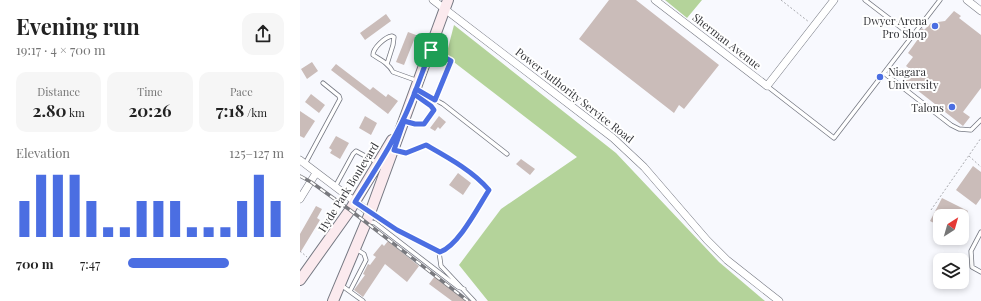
<!DOCTYPE html>
<meta charset="utf-8">
<style>
body{margin:0;font-family:"Playfair Display",serif;background:#f6f6f6;color:#222;height:100vh;display:flex;flex-direction:column;font-size:15px;white-space:nowrap}
*{box-sizing:border-box;margin:0}
p{font-size:13px;color:#767676}
.icon{flex:none;width:22px;height:22px;fill:none;stroke:currentColor;stroke-width:2;stroke-linecap:round;stroke-linejoin:round}
.map{position:relative;flex:1;overflow:hidden}
.side{display:flex;flex-direction:column;background:#fff;width:300px}
.side>*{flex:none}
.needle{width:26px;rotate:37deg}
.tools{position:absolute;left:633px;top:209px;display:grid;gap:8px}
.tools a{display:grid;place-items:center;width:36px;height:36px;border-radius:8px;background:#fff;box-shadow:0 2px 6px #0003;font-size:20px}
.pin{position:absolute;display:grid;place-items:center;width:34px;height:34px;color:#fff;margin:-17px;border-radius:8px;box-shadow:0 2px 6px #0006}
.round{display:grid;place-items:center;flex:none;width:42px;height:42px;border-radius:12px;background:#f6f6f6}
.overview{display:flex;align-items:center;justify-content:space-between;height:68px;padding:0 16px}
h1{font-size:22px;font-weight:700;line-height:30px}
.stats{display:grid;grid-template-columns:repeat(3,1fr);gap:6px;height:68px;padding:4px 16px}
.stats div{display:grid;align-content:center;border-radius:10px;background:#f6f6f6;text-align:center}
.stats b{font-size:17px;font-weight:700}
.stats small{font-size:11px;font-weight:400}
.stats p{font-size:11px}
.chart{height:112px;padding:8px 16px}
.chart p{display:flex;justify-content:space-between}
.chart svg{width:100%;height:72px;margin-top:4px;stroke:#4b6ee2;stroke-width:6}
ul{padding:0 16px;list-style:none;font-size:13px}
li{display:grid;grid-template-columns:64px 48px 1fr;align-items:center;height:30px}
li i{height:10px;border-radius:5px;background:#4b6ee2}
main{display:flex;flex:1;min-height:0}
.map>svg:first-child{display:block}
</style>
<main>
<section class="side">
<div class="overview"><div><h1>Evening run</h1><p>19:17 · 4 × 700 m</p></div><a class="round"><svg class="icon" aria-label="share" viewBox="0 0 24 24"><path d="M12 15V3M7 8l5-5 5 5M5 13v7h14v-7"/></svg></a></div>
<div class="stats">
<div><p>Distance</p><b>2.80<small> km</small></b></div>
<div><p>Time</p><b>20:26</b></div>
<div><p>Pace</p><b>7:18<small> /km</small></b></div>
</div>
<div class="chart"><p><span>Elevation</span>125–127 m</p>
<svg viewBox="0 0 160 44" preserveAspectRatio="none"><path d="M5 44V22M15 44V6M25 44V6M35 44V6M45 44V22M55 44V38M65 44V38M75 44V22M85 44V22M95 44V22M105 44V38M115 44V38M125 44V38M135 44V22M145 44V6M155 44V22"/></svg>
</div>
<ul>
<li><b>700 m</b>7:47<i style="width:65%"></i></li>
</ul>
</section>
<div class="map">
<svg width="681" height="301" viewBox="0 0 681 301">
<rect width="100%" height="100%" fill="#f8f9fe"/>
<path fill="#b4d39a" d="M365 0H402L387 18Z
M154 25 316 153 419 262 465 301H188L159 265 201 209 277 157 146 56Z"/>
<path fill="#cabcb9" d="M309 0H336L419 65 384 109 379 105 374 113 279 39Z
M654 11 661 16 659 18 681 35V88L663 112 670 117 663 126 603 79 610 69 606 66 613 57 608 53 618 39 616 37 622 28 624 30 631 23 645 21Z
M86 14 91 21 65 40 60 33Z
M108 32 116 35 104 65 96 62Z
M12 62 18 71 7 79 1 69Z
M36 64 70 90 73 87 86 97 88 94 98 101 88 114 31 70Z
M11 94 25 105 19 113 5 102Z
M0 111 15 121 4 138 0 136Z
M65 116 77 123 71 135 59 128Z
M139 116 146 122 140 129 138 127 135 131 130 128Z
M36 136 49 143 40 159 30 153 32 150 29 148Z
M221 159 235 169 230 175 216 164Z
M673 166 681 172V198L676 205 656 190Z
M158 173 171 183 163 195 149 185Z
M642 198 668 211 666 216H640V226L630 221Z
M16 206 22 209 17 218 20 220 0 253V234Z
M88 241 119 266 107 282 85 264 63 297 54 290 65 275 63 274 68 264 70 265 76 257 73 255 82 244 84 246Z
M135 276 168 301H152L129 284Z"/>
<g fill="none" stroke-linecap="round" stroke-linejoin="round">
<g stroke="#757882" stroke-width="5">
<path id="lane" d="M565 0 612 36
M132 50 151 61 135 100
M87 64 93 45 94 37 92 36C85 37 73 48 73 55 81 60 89 64 93 72L118 81
M584 73 651 125 659 129 671 130 681 120
M467 86 534 138 640 0
M117 90 143 104 207 154
M105 121 115 124H124L134 110 131 106 114 95
M5 164 40 99 39 96 23 83
M35 187 53 154 56 151 78 163
M71 214 97 230 139 252C159 245 178 207 189 190 173 171 147 157 126 145L106 153 94 150
M68 221 75 223 158 287 164 289
M681 232 671 251 672 267 681 272
M139 252 141 266 174 301
M41 285 63 301
M50 291 66 260 64 254 56 249"/>
</g>
<g stroke="#757882" stroke-width="8">
<path id="street" d="M133 0 313 138 344 167 407 240 427 260 479 301
M355 0 467 86 534 0
M667 0 681 11
M0 160 70 213
M0 199 16 173"/>
</g>
<g stroke="#757882" stroke-width="12">
<path id="secondary" d="M0 280 50 210 92 140
M33 301 70 213 148 0"/>
</g>
<path stroke="#aaabb0" stroke-width="1" stroke-dasharray="2 2" stroke-linecap="butt" d="M481 0 509 22
M669 156 681 167
M631 210 681 138
M0 251 7 257"/>
<use href="#lane" stroke="#fff" stroke-width="3.5"/>
<use href="#street" stroke="#fff" stroke-width="7"/>
<use href="#secondary" stroke="#fbeaee" stroke-width="10"/>
<g stroke="#797a7f" stroke-width="3.5">
<path id="rail" d="M0 176 11 182 50 210 168 301"/>
</g>
<use href="#rail" stroke="#fff" stroke-width="2" stroke-dasharray="6" stroke-linecap="butt"/>
</g>
<g fill="none" stroke-linecap="round" stroke-linejoin="round">
<g stroke="#fff" stroke-width="8">
<path id="route" d="M131 50C124 67 118 85 111 102 97 137 75 170 55 202L97 230 140 252C159 245 178 207 189 190 173 171 147 157 126 145L106 153 94 150 104 121 115 124H124L134 110 131 106 114 94 116 89 135 100 151 61 131 50"/>
</g>
<use href="#route" stroke="#4b6ee2" stroke-width="5"/>
</g>
<g fill="#4b6ee2" stroke="#fff" stroke-width="1.5">
<circle cx="635" cy="26" r="4"/>
<circle cx="580" cy="77" r="4"/>
<circle cx="652" cy="107" r="4"/>
</g>
<g text-anchor="middle" dominant-baseline="central" stroke-width="4" stroke-linejoin="round" paint-order="stroke">
<g font-size="11" fill="#313236" stroke="#fff" text-anchor="end">
<text x="627" y="20">Dwyer Arena<tspan x="627" dy="13">Pro Shop</tspan></text>
<text x="588" y="71" text-anchor="start">Niagara<tspan x="588" dy="13">University</tspan></text>
<text x="644" y="107">Talons</text>
</g>
<g font-size="11" fill="#313236" stroke="#fff">
<text transform="translate(427 41) rotate(38)">Sherman Avenue</text>
<text transform="translate(275 95) rotate(38)">Power Authority Service Road</text>
<text transform="translate(48 187) rotate(-58)">Hyde Park Boulevard</text>
</g>
</g>
</svg>
<div class="tools">
<a><svg class="needle" viewBox="-14 -14 28 28"><path d="M0-13l5 13h-10z" fill="#e53935"/><path d="M0 13l5-13h-10z" fill="#767676"/></svg></a>
<a><svg class="icon" aria-label="layers" viewBox="0 0 24 24"><path d="M12 4l9 5-9 5-9-5zM3 14l9 5 9-5"/></svg></a>
</div>
<div class="pin" style="left:131px;top:50px;background:#1e9e55"><svg class="icon" aria-label="arrive" viewBox="0 0 24 24"><path d="M6 21V4h12l-3 4 3 4H6"/></svg></div>
</div>
</main>
